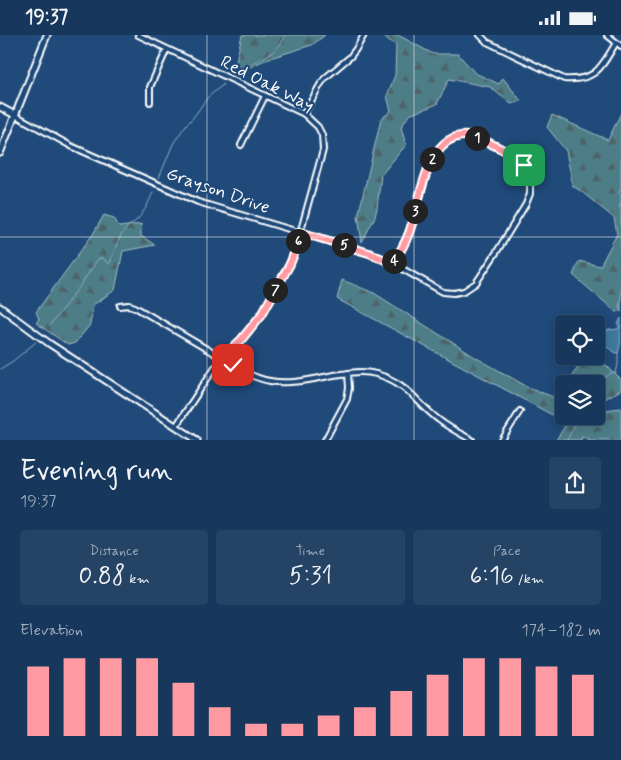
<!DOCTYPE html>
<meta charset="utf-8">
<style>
body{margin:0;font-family:Mynerve,sans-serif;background:#244365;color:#f1f3f6;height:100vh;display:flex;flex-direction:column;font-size:19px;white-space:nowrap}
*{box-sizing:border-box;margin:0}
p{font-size:16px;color:#9eacbb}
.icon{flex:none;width:28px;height:28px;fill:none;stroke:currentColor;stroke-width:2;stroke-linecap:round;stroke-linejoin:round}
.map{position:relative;height:405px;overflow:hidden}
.side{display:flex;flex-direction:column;background:#17385c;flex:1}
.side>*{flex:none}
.buttons{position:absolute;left:555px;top:280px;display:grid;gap:10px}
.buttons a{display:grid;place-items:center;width:50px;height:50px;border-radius:5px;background:#17385c;box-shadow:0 2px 12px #0003,0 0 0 1px #365272;font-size:25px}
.pin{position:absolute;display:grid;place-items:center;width:42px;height:42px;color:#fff;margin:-21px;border-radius:10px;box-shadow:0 2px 8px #0006}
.km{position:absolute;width:25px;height:25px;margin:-12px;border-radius:50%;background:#222;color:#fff;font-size:14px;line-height:25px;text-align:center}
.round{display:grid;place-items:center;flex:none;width:52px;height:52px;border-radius:5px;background:#244365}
.summary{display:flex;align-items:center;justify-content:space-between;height:85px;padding:0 20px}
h1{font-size:28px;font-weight:600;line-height:38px}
.stats{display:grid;grid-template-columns:repeat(3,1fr);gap:8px;height:85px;padding:5px 20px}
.stats div{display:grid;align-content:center;border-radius:5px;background:#244365;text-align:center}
.stats b{font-size:25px;font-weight:600}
.stats small{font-size:14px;font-weight:400}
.stats p{font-size:14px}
.chart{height:140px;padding:10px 20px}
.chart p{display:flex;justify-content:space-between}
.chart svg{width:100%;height:90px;margin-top:5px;stroke:#ff9aa2;stroke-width:6}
.status{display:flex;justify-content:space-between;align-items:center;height:35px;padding:0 25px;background:#17385c;direction:ltr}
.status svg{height:14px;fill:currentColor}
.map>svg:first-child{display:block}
</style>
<div class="status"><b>19:37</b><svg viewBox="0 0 49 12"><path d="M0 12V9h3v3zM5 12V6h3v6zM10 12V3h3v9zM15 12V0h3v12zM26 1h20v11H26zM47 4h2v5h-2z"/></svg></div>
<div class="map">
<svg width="621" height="405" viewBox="0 0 621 405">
<defs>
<pattern id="forest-firs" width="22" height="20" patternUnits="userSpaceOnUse" patternTransform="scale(1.25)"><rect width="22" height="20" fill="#4e7d87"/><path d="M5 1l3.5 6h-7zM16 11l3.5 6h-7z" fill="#4d646a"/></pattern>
</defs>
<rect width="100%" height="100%" fill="#1f4a7a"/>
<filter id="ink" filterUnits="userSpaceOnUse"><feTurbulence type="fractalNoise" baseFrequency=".02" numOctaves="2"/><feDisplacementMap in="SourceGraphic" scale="10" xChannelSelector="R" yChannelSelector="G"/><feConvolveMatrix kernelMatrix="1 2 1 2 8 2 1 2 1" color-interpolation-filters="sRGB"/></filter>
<g filter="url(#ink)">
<path fill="url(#forest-firs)" stroke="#a6bec3" d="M242 0H325L312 10 267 24 246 34 235 30Z
M381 0H398L433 19H458L475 38 499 49 503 43 521 66 511 69 490 52 449 44 437 69 409 80 401 92 406 110 381 140 377 173 375 182 362 207 358 181 381 84 391 76 387 61 395 40 396 10Z
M621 78V154L619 158 621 159V276L616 277 573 240 579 226 600 231 617 199 614 183 582 157 573 151 566 116 547 92 552 80 608 105Z
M104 180 114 183 119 192 141 189V201L155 210 123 216 115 255 93 270 90 290 75 308 68 310 36 288 39 284 36 277 93 199Z
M342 245 374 258 475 322 526 351 558 364 564 354V381H596V376L621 373V405H590L582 401 581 405H556L567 388 337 264Z
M591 322 599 323 621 345V355L604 364 596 365V349H567L580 328Z"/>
<path fill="#41799d" stroke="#8dafc4" d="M621 283V291L620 295C621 302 621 311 618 318H616L602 309 600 306 608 295 618 294 619 291 618 289Z"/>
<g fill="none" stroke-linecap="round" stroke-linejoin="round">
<path stroke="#8dafc4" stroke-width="1" d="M234 40C248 25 279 23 285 0
M159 143 173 109 179 100 186 90 192 84 208 62 224 49
M621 167 619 172 621 174
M621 266 619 271 621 276
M50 290 80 251 98 224 102 223 105 225 107 228H110C114 217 117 205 125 195 128 191 133 188 137 185 145 176 149 167 153 157
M0 334 13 326 36 307
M596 353 602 345 610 339 616 338 618 329V318
M596 370H602
M567 405 574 392V381"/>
<g stroke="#fff" stroke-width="8">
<path id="minor" d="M138 0 304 79 318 92 322 100 323 115 296 213 290 229 262 279 241 305 219 326 176 391
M480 0 487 7 564 44C597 46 601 32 616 8
M607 0 621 11
M150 67V52L167 14
M304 79 320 50 325 43 350 22 356 14 364 0
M15 80 71 111 198 167 369 218 392 228
M464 101 479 103 512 119 524 130 527 135 530 148V159L526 169 496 218 476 248 464 256 454 258 443 257 392 228C410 205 416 176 424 148 427 137 429 125 437 116 444 107 453 103 464 101Z
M241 110 265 61
M120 271 129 270 135 272 222 323C236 333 252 343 270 346 291 350 313 344 334 340 347 338 362 335 376 339 409 348 415 367 439 385 449 393 461 399 472 405
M325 405 347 364 349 353 348 338
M502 405 520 376"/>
</g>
<g stroke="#fff" stroke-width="9">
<path id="tertiary" d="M0 72 15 80
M0 118 47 0
M0 272 50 309 197 405"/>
</g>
<use href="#minor" stroke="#1f4a7a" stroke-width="4"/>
<use href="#tertiary" stroke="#1f4a7a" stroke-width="5"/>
</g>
</g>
<g fill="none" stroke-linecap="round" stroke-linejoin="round" filter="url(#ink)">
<g stroke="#fff" stroke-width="10">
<path id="route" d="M233 330 222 323 241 305 262 279 290 229 296 214 300 197 369 218 392 228C399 219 405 209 409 198 422 164 427 79 485 106 500 113 512 118 524 130"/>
</g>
<use href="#route" stroke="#ff9aa2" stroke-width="6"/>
</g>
<path fill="none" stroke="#fff" stroke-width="1" stroke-opacity="0.55" d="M207 0V405M414 0V405M0 202H621"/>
<g text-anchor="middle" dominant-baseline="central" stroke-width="4.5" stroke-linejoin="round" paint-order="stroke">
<g font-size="18" fill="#fff" stroke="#1f4a7a">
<text transform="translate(267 49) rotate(27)">Red Oak Way</text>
<text transform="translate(218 156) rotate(19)">Grayson Drive</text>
</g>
</g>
</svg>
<div class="buttons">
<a><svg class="icon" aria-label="locate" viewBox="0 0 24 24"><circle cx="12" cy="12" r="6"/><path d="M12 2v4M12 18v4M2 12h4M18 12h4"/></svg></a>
<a><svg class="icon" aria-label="layers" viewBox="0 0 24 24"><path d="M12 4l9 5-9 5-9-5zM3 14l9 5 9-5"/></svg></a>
</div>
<div class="pin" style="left:524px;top:130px;background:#1e9e55"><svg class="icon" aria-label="arrive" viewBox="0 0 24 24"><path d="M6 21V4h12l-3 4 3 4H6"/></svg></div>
<div class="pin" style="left:233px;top:330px;background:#d93025"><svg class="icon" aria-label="check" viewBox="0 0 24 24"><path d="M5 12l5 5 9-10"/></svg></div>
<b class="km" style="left:477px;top:103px">1</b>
<b class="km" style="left:432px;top:124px">2</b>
<b class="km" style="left:415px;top:176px">3</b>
<b class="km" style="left:394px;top:226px">4</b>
<b class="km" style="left:344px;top:210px">5</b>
<b class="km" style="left:298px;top:206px">6</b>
<b class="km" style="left:275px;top:255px">7</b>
</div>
<section class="side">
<div class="summary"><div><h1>Evening run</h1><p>19:37</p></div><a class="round"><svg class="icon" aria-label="share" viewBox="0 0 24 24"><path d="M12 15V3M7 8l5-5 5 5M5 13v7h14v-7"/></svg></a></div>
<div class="stats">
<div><p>Distance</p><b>0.88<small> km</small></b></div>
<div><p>Time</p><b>5:31</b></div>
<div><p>Pace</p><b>6:16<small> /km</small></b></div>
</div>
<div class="chart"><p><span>Elevation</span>174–182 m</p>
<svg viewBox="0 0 160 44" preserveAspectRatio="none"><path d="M5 44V10M15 44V6M25 44V6M35 44V6M45 44V18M55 44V30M65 44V38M75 44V38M85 44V34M95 44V30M105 44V22M115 44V14M125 44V6M135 44V6M145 44V10M155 44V14"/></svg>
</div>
</section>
